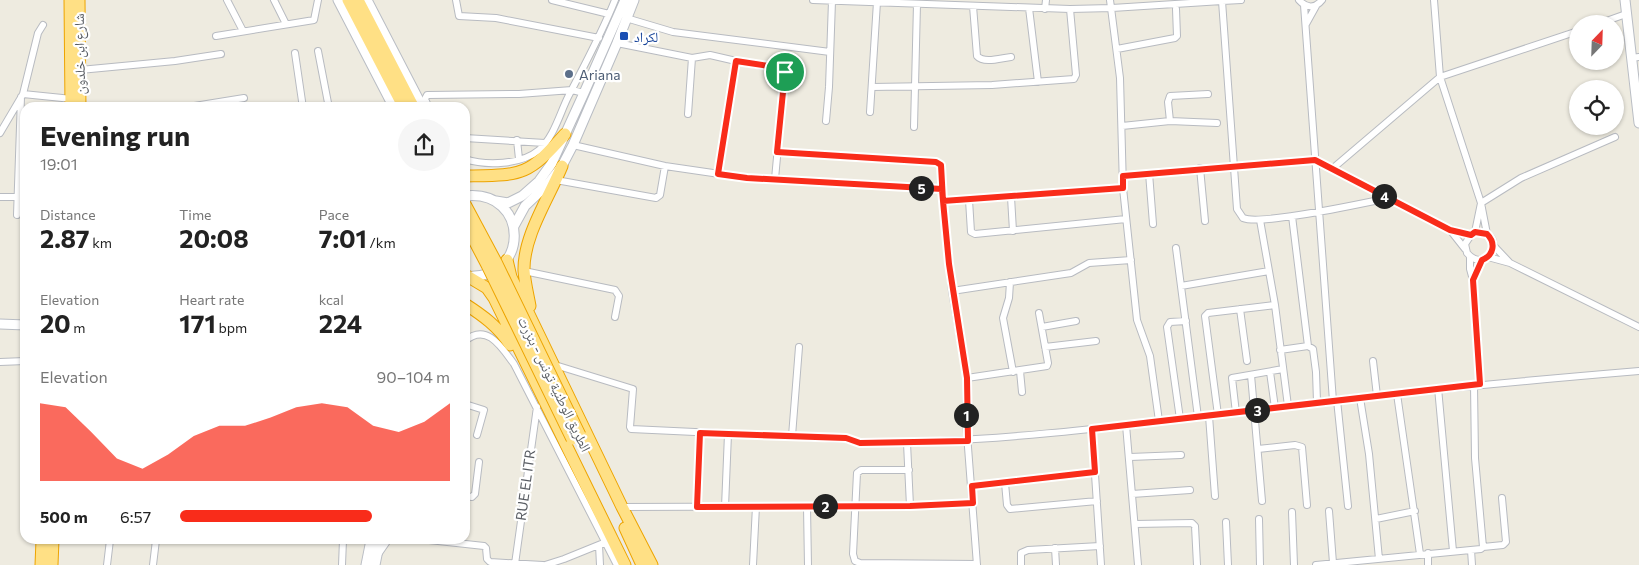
<!DOCTYPE html>
<meta charset="utf-8">
<style>
body{margin:0;font-family:Commissioner,"Noto Naskh Arabic",sans-serif;background:#f6f6f6;color:#222;height:100vh;display:flex;flex-direction:column;font-size:19px;white-space:nowrap}
*{box-sizing:border-box;margin:0}
p{font-size:16px;color:#767676}
.icon{flex:none;width:28px;height:28px;fill:none;stroke:currentColor;stroke-width:2;stroke-linecap:round;stroke-linejoin:round}
.map{position:relative;flex:1;overflow:hidden}
.details{position:absolute;left:20px;top:102px;width:450px;height:442px;display:flex;flex-direction:column;background:#fff;border-radius:15px;box-shadow:0 1px 4px #0004}
.details>*{flex:none}
.needle{width:32px;rotate:23deg}
.tools{position:absolute;left:1569px;top:15px;display:grid;gap:10px}
.tools a{display:grid;place-items:center;width:55px;height:55px;border-radius:50%;background:#fff;box-shadow:0 1px 4px #0004;font-size:25px}
.pin{position:absolute;display:grid;place-items:center;width:42px;height:42px;color:#fff;margin:-21px;border:2px solid #fff;border-radius:50%;box-shadow:0 1px 5px #0007}
.km{position:absolute;width:25px;height:25px;margin:-12px;border-radius:50%;background:#222;color:#fff;font-size:14px;line-height:25px;text-align:center}
.round{display:grid;place-items:center;flex:none;width:52px;height:52px;border-radius:26px;background:#f6f6f6}
.headline{display:flex;align-items:center;justify-content:space-between;height:85px;padding:0 20px}
h1{font-size:28px;font-weight:700;line-height:38px}
.stats{display:grid;grid-template-columns:repeat(3,1fr);gap:8px;height:85px;padding:5px 20px}
.stats div{display:grid;align-content:center}
.stats b{font-size:25px;font-weight:700}
.stats small{font-size:14px;font-weight:400}
.stats p{font-size:14px}
.chart{height:140px;padding:10px 20px}
.chart p{display:flex;justify-content:space-between}
.chart svg{width:100%;height:90px;margin-top:5px;fill:#f92c1a;opacity:.7}
ul{padding:0 20px;list-style:none;font-size:16px}
li{display:grid;grid-template-columns:80px 60px 1fr;align-items:center;height:38px}
li i{height:12px;border-radius:6px;background:#f92c1a}
.map>svg:first-child{display:block}
</style>
<div class="map">
<svg width="1639" height="565" viewBox="0 0 1639 565">
<rect width="100%" height="100%" fill="#eeebe0"/>
<g fill="none" stroke-linecap="round" stroke-linejoin="round">
<g stroke="#b8bbc1" stroke-width="8">
<path id="street" d="M227 0 243 31
M274 0 286 24
M456 0 459 16 496 18 599 38
M552 0 609 14
M813 0 1070 9 1112 8 1222 1 1237 209 1243 218C1261 226 1363 203 1389 198
M1110 0 1120 78 1123 188 1137 320 1150 356 1159 421
M1299 0C1306 8 1315 9 1322 0
M1434 0 1440 77 1481 203 1487 234
M1222 1 1241 0
M1304 5 1333 401
M973 6 977 56C984 64 1001 58 1011 57
M1029 8 1038 82
M1045 9 1046 0
M626 18 673 32 830 52
M1306 24 1316 6
M1598 24 1626 14
M216 36 314 20 318 0
M617 43 692 58 710 55 736 61 785 70 775 179
M1117 49 1175 38 1177 36 1176 9
M318 51 329 108
M295 53 303 108
M1631 58 1639 57
M80 70 175 61 221 54
M872 87 992 85 1074 79 1076 75 1070 9
M23 94 38 33 43 25
M182 108 244 98
M429 108 425 99 427 95 519 94 572 90 584 93
M870 112 877 2
M688 114 692 58
M826 121 829 87 832 1
M1170 121 1168 102 1170 96 1208 94
M1122 126 1170 121 1217 123
M914 127 917 4
M0 133 23 94 72 99
M465 138 545 143
M517 140 519 159
M573 145 665 166 747 178 942 189 952 291 967 378 966 421 977 565
M777 152 936 162 941 165 942 189
M465 159C486 166 521 165 539 150 554 137 560 113 568 97 585 64 602 33 615 0
M1200 168 1205 221
M1332 169 1440 77 1578 31
M1149 173 1153 224
M718 174 736 61
M1123 176 1315 160 1450 230C1456 231 1463 234 1469 234 1475 234 1479 231 1485 233 1505 241 1485 274 1467 253L1465 244 1471 235
M556 180 656 198 660 195 665 166
M0 197H18
M1011 197 1013 231
M969 200 971 232 975 234 1126 219
M943 201 1123 188
M17 215 21 97
M1292 216 1308 346 1313 349 1316 372 1317 402
M1260 220 1275 305 1288 406
M1450 230 1465 249
M1475 232 1481 203 1521 178 1615 137
M1493 245 1510 263
M1176 248 1198 417
M1470 257V269L1473 280 1480 384
M1488 257 1510 263 1639 327
M524 271 615 290 619 296 615 317
M1473 280 1482 260
M1010 282 1009 298 1003 318 1013 372
M1181 286 1269 271
M952 291 1071 273 1089 263 1131 260
M1240 309 1247 361
M1042 327 1076 321
M465 341C487 322 502 348 514 364L617 565
M1045 347 1096 341
M1280 350 1308 346
M1373 361 1377 396
M0 362 25 361
M555 365 633 389 630 427 631 429 846 439 860 443C1013 443 1165 420 1318 402 1425 390 1532 380 1639 371
M1020 371 1022 392
M1270 372 1275 408
M1251 375 1262 501
M967 378 1047 366 1048 363 1039 313
M1438 388 1453 551
M1397 394 1420 554
M1360 398 1369 454 1379 559
M1337 400 1348 506
M465 404 484 410 477 435
M1236 413 1232 378 1283 369
M1218 415 1205 316 1208 313 1275 305
M1209 416 1215 496
M1180 419 1167 327 1170 322 1186 321
M1126 425 1138 565
M1092 429 1101 565
M792 436 799 347
M907 443 910 506
M1258 449 1295 445 1302 447 1307 505
M1130 457 1181 455
M909 470H861L857 473 853 554 855 561 860 563 977 564
M1005 483 1007 505 1010 509 1097 501
M972 486 1095 472
M1132 494 1190 490
M465 496 472 497 475 494 479 462
M622 507 910 506 973 503
M697 507 700 433
M725 507 728 434
M807 507 808 565
M1329 511 1333 563
M1292 512 1294 565
M1259 519 1260 565
M1376 519 1415 511
M1226 522 1228 565
M1135 524 1192 523 1195 526 1197 565
M429 540 484 546 486 548 487 559 490 562 543 565
M599 545 600 565
M1483 547 1503 545 1506 542 1502 498
M1055 548 1056 565
M1471 550 1472 565
M379 553 388 540
M1428 553V565
M515 564 537 407
M107 565 110 540
M153 565 156 540
M342 565 343 540
M545 565 564 559 606 542
M753 565 756 506
M1021 565V553L1028 550 1100 546
M1316 565 1481 549 1483 547 1475 458 1474 385"/>
</g>
<g stroke="#b9bdc4" stroke-width="11">
<path id="secondary" d="M338 0 394 108
M367 0 423 108
M1625 0 1639 123
M465 196C531 189 530 282 466 276
M496 201 508 203 522 196 539 181 552 163 584 93 625 0
M514 226 525 206 548 184 562 166 573 145 617 43 634 0
M0 324 25 325
M366 565 371 540
M375 565 380 540"/>
</g>
<g stroke="#eda400" stroke-width="13">
<path id="highway" d="M70 0 71 108
M79 0 80 108
M348 0 404 108
M358 0 414 108
M466 176C522 175 527 177 565 134
M507 260 511 277 622 507 652 565
M467 276 487 288 494 298 625 565
M465 304C482 315 499 327 510 345
M530 306C528 295 525 283 524 271 523 236 549 198 562 166
M625 528 642 565
M41 565 42 540
M52 565 53 540"/>
</g>
<use href="#street" stroke="#fff" stroke-width="6"/>
<use href="#secondary" stroke="#fff" stroke-width="9"/>
<use href="#highway" stroke="#ffe085" stroke-width="11"/>
<g stroke="#eda400" stroke-width="13" stroke-linecap="butt">
<path id="highway-bridge" d="M465 204 496 262 580 435
M465 223 487 265 572 439"/>
</g>
<use href="#highway-bridge" stroke="#ffe085" stroke-width="11"/>
</g>
<g fill="none" stroke-linecap="round" stroke-linejoin="round">
<g stroke="#fff" stroke-width="10">
<path id="route" d="M785 72 777 152 936 162 941 165 943 201 949 264 967 378 968 441 860 443 846 438 700 433 697 507 910 506 973 503 972 486 1095 472 1092 429 1480 384 1473 280 1482 260C1494 255 1496 243 1487 234L1475 232 1471 235 1450 230 1315 160 1123 176V188L943 201 942 189 747 178 718 174 736 61 782 68 785 72"/>
</g>
<use href="#route" stroke="#f92c1a" stroke-width="6"/>
</g>
<rect fill="#1a4fb4" stroke="#fff" stroke-width="2" x="619" y="31" width="10" height="10" rx="2.5"/>
<circle fill="#5c6f8a" stroke="#fff" stroke-width="2" cx="569" cy="74" r="5"/>
<g text-anchor="middle" dominant-baseline="central" stroke-width="4.5" stroke-linejoin="round" paint-order="stroke">
<g font-size="14" fill="#164399" stroke="#fff" text-anchor="start">
<text x="634" y="36">لكراد</text>
</g>
<g font-size="14" fill="#595d63" stroke="#fff">
<text transform="translate(79 54) rotate(-91)">شارع ابن خلدون</text>
<text transform="translate(555 384) rotate(64)">الطريق الوطنية تونس - بنزرت</text>
<text transform="translate(525 485) rotate(-82)">RUE EL ITR</text>
</g>
<g font-size="14" fill="#4e5e75" stroke="#fff" text-anchor="start">
<text x="579" y="74">Ariana</text>
</g>
</g>
</svg>
<div class="tools">
<a><svg class="needle" viewBox="-14 -14 28 28"><path d="M0-13l5 13h-10z" fill="#e53935"/><path d="M0 13l5-13h-10z" fill="#767676"/></svg></a>
<a><svg class="icon" aria-label="locate" viewBox="0 0 24 24"><circle cx="12" cy="12" r="6"/><path d="M12 2v4M12 18v4M2 12h4M18 12h4"/></svg></a>
</div>
<div class="pin" style="left:785px;top:72px;background:#1e9e55"><svg class="icon" aria-label="arrive" viewBox="0 0 24 24"><path d="M6 21V4h12l-3 4 3 4H6"/></svg></div>
<b class="km" style="left:966px;top:415px">1</b>
<b class="km" style="left:825px;top:506px">2</b>
<b class="km" style="left:1257px;top:410px">3</b>
<b class="km" style="left:1384px;top:196px">4</b>
<b class="km" style="left:921px;top:188px">5</b>
<section class="details">
<div class="headline"><div><h1>Evening run</h1><p>19:01</p></div><a class="round"><svg class="icon" aria-label="share" viewBox="0 0 24 24"><path d="M12 15V3M7 8l5-5 5 5M5 13v7h14v-7"/></svg></a></div>
<div class="stats">
<div><p>Distance</p><b>2.87<small> km</small></b></div>
<div><p>Time</p><b>20:08</b></div>
<div><p>Pace</p><b>7:01<small> /km</small></b></div>
</div>
<div class="stats">
<div><p>Elevation</p><b>20<small> m</small></b></div>
<div><p>Heart rate</p><b>171<small> bpm</small></b></div>
<div><p>kcal</p><b>224</b></div>
</div>
<div class="chart"><p><span>Elevation</span>90–104 m</p>
<svg viewBox="0 0 160 44" preserveAspectRatio="none"><path d="M0 44V6L10 8L20 20L30 33L40 38L50 31L60 22L70 17L80 17L90 13L100 8L110 6L120 8L130 17L140 20L150 15L160 6V44z"/></svg>
</div>
<ul>
<li><b>500 m</b>6:57<i style="width:71%"></i></li>
</ul>
</section>
</div>
